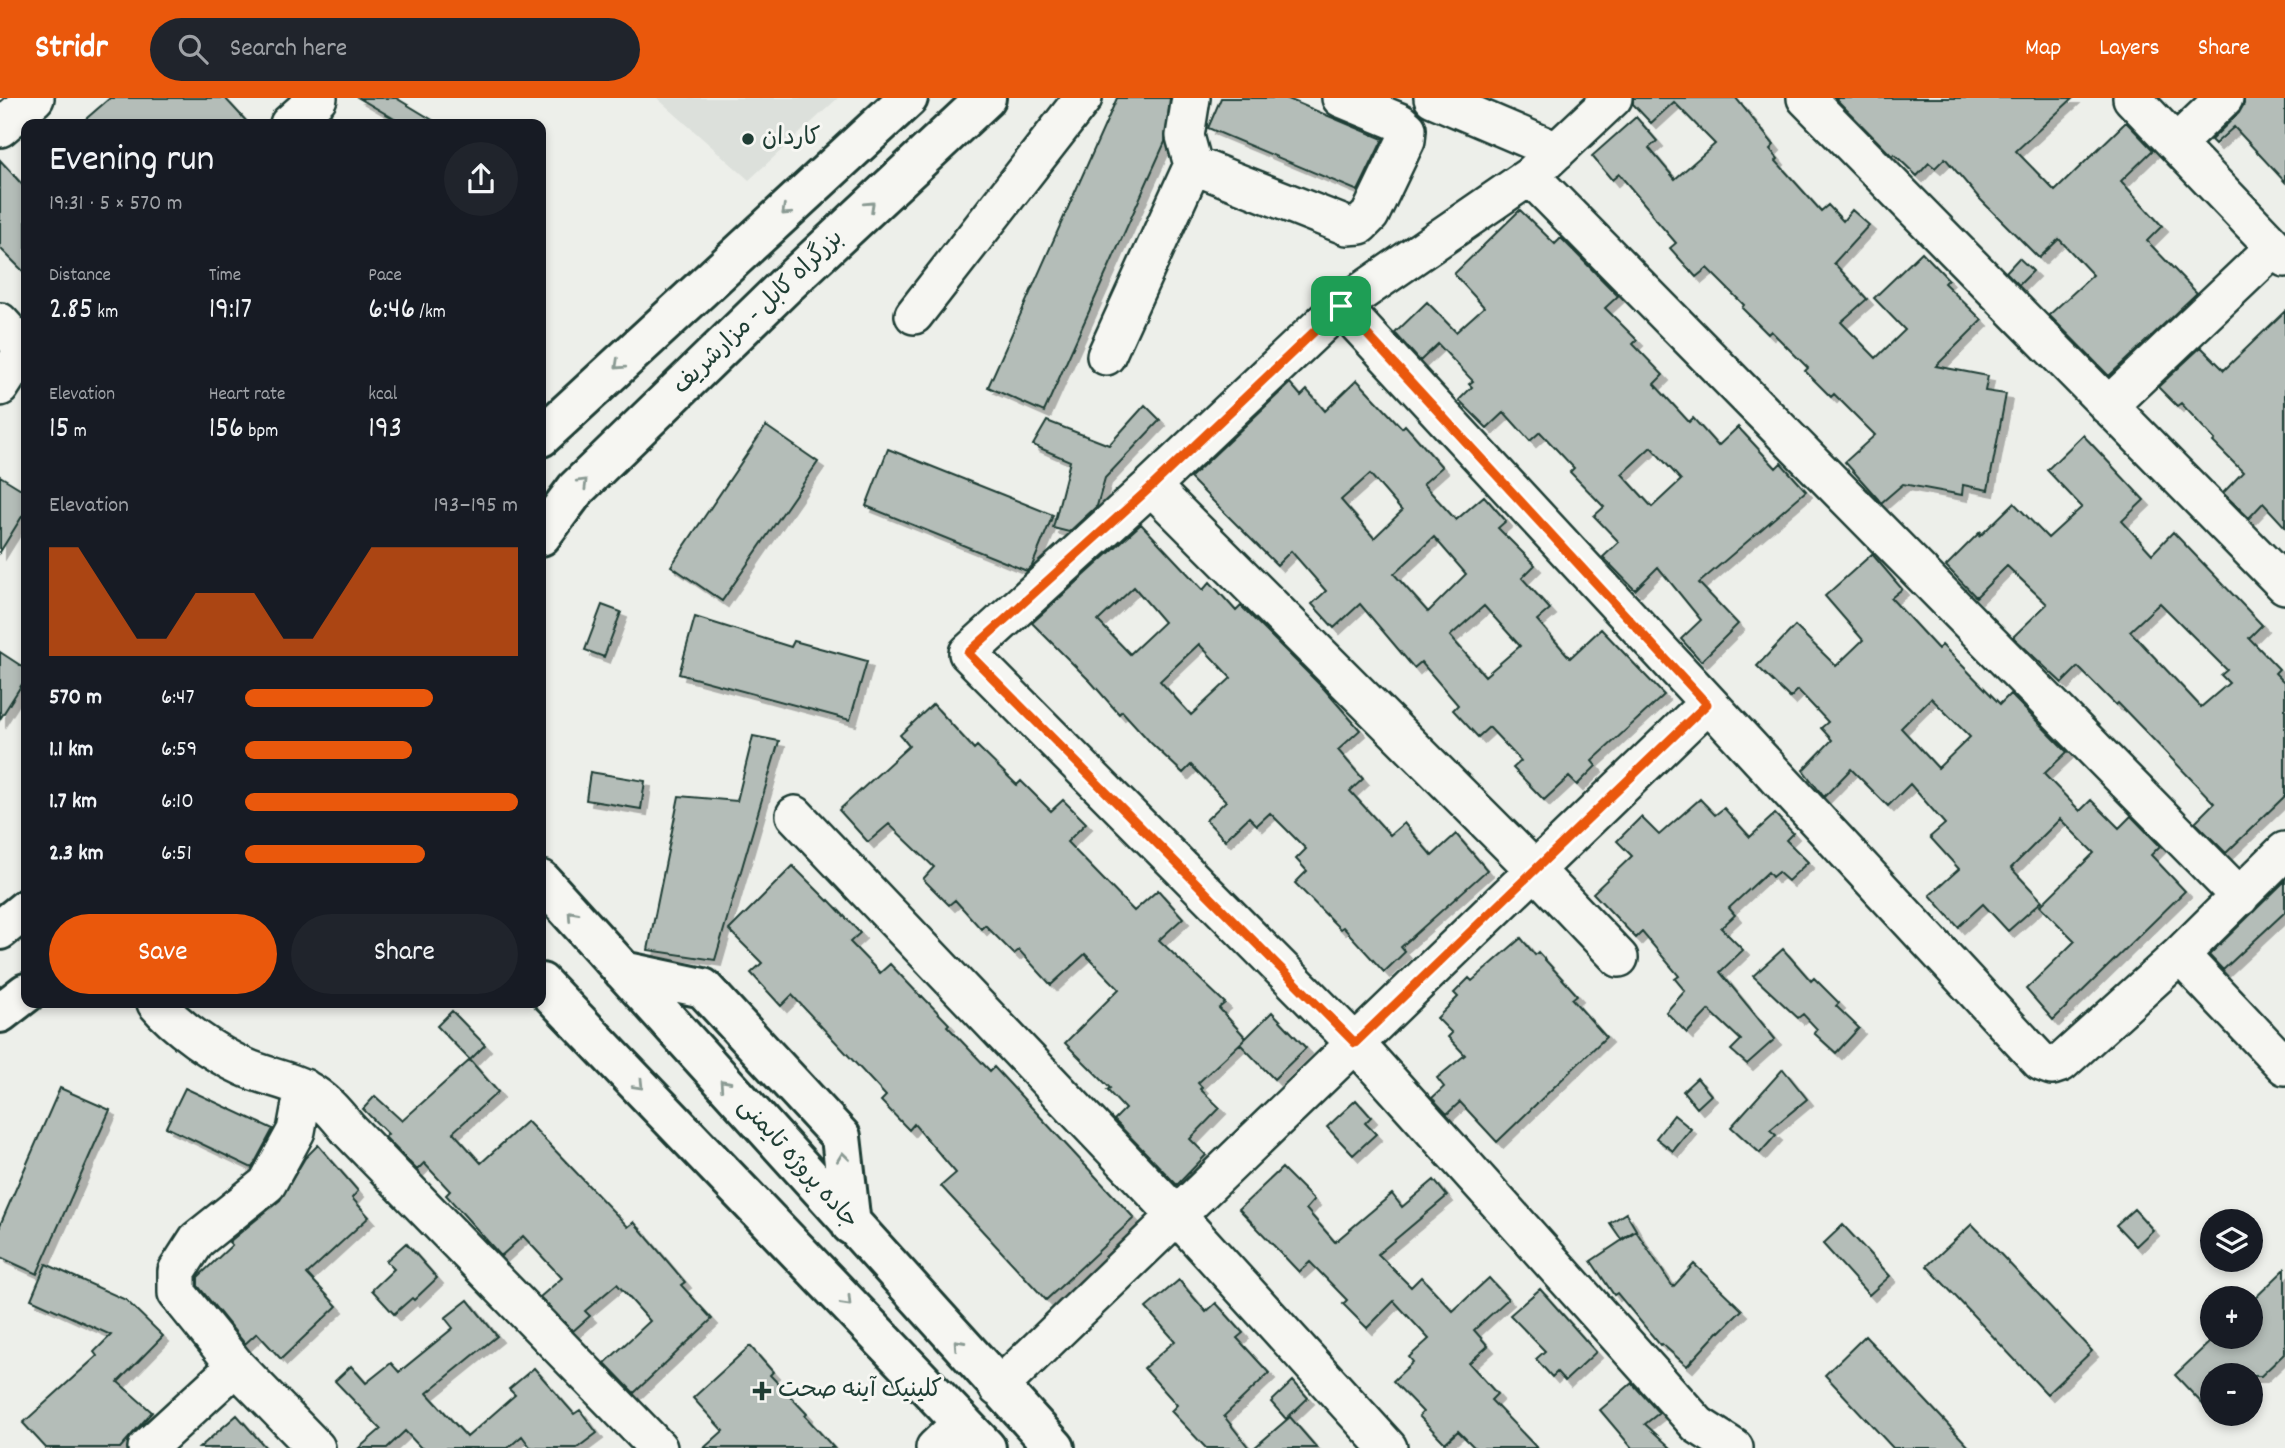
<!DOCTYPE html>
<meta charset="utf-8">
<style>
body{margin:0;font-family:Dekko,"Playpen Sans Arabic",sans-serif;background:#20242c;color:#f1f3f6;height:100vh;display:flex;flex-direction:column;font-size:26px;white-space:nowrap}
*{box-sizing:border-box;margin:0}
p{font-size:23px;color:#9ea1a6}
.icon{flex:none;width:38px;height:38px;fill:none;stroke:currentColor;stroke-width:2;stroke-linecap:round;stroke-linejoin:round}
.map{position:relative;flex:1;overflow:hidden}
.drawer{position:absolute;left:21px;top:21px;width:525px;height:889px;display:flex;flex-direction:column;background:#171b24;border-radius:14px;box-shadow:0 4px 10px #0003}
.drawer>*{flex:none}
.buttons{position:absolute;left:2200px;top:1111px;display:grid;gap:14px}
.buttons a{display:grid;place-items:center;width:63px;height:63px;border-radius:50%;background:#171b24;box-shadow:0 4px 10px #0003;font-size:35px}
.pin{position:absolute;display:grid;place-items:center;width:60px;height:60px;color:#fff;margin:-30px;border-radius:14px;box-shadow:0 4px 10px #0006}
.round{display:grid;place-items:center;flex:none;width:74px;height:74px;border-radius:37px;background:#20242c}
.headline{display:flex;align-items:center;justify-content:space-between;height:119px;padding:0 28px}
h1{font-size:38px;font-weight:600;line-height:52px}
.metrics{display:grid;grid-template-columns:repeat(3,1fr);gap:10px;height:119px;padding:7px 28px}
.metrics div{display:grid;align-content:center}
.metrics b{font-size:30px;font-weight:600}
.metrics small{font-size:19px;font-weight:400}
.metrics p{font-size:19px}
.chart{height:196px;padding:14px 28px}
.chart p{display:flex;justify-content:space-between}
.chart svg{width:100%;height:126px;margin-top:7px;fill:#ea580c;opacity:.7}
.action{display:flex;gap:14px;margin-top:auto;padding:14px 28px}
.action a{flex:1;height:80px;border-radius:42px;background:#ea580c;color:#fff;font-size:28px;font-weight:600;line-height:80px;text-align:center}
.action a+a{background:#20242c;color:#f1f3f6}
ul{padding:0 28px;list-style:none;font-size:23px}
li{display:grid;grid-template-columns:112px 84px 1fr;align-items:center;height:52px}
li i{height:18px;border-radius:9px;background:#ea580c}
header{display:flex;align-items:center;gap:42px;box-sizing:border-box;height:98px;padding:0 35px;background:#ea580c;color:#fff}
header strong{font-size:33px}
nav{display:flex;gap:38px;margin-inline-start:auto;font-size:24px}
.search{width:490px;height:63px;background:#20242c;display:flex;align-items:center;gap:18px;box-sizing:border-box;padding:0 24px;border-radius:38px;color:#9ea1a6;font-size:26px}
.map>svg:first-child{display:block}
</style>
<header>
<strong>Stridr</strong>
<div class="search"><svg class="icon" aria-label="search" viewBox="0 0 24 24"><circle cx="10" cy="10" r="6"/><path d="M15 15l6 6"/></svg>Search here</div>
<nav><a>Map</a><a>Layers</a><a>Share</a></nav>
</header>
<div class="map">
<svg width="2285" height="1350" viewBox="0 0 2285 1350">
<defs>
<filter id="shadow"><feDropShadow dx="6" dy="6" stdDeviation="0" flood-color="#0004"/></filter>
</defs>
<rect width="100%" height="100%" fill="#edefea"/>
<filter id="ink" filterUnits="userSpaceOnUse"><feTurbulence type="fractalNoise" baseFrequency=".0143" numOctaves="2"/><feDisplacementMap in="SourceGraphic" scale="14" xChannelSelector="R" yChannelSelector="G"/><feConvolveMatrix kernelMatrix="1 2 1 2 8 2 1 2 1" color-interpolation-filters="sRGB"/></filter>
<g filter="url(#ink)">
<path fill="#dce0db" d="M657 0H838L749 82Z"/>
<path fill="#b4bdb8" stroke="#1f3d34" stroke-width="2" fill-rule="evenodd" filter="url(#shadow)" d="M110 0H225L249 26H80Z
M359 0H396L439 26H403Z
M1117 0H1170L1165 44 1044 314 988 289Z
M1221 0H1286L1383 41 1358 93 1208 30Z
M1633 0H1736L1774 47 1770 51 1778 61 1776 63 1821 113 1828 107 1843 123 1852 112 1869 127 1834 165 1867 201 1841 224 1876 260 1905 232 1874 200 1922 154 1948 181 1944 185 1982 222 1936 268 1988 278 1985 293 2006 296 1988 392 1963 387 1962 397 1903 386 1881 405 1878 401 1845 364 1875 337 1834 296 1831 299 1805 273 1808 270 1771 233 1768 236 1742 210 1744 207 1707 170 1696 179 1670 150 1676 145 1651 116 1652 115 1619 76 1612 82 1592 58 1636 19 1657 43 1649 50 1675 81 1715 46 1674 4 1651 25 1633 6Z
M1835 0H2073L2016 53 2055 93 2126 24 2153 52 2121 83 2162 128 2147 143 2197 195 2109 278 2049 217 2093 177 2059 141 2039 160 1979 100 1945 60 1935 70 1929 65 1917 78 1894 56 1892 58Z
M2244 0H2285V84L2234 29 2215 46 2211 42 2239 15 2244 6Z
M0 62 26 91V176L0 150Z
M1520 112 1555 146 1561 140 1618 198 1605 210 1637 242 1633 246 1663 277 1654 286 1689 324 1693 320 1718 348 1738 329 1776 370 1781 365 1806 393 1699 485 1738 526 1701 563 1681 541 1701 522 1658 469 1635 492 1603 459 1619 444 1594 418 1604 409 1570 374 1574 370 1540 334 1530 343 1504 314 1487 330 1459 302 1472 289 1469 286 1473 283 1438 246 1420 263 1395 235 1427 204 1456 234 1484 209 1454 176ZM1651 349 1681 382 1652 409 1622 376Z
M2019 160 2033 173 2019 187 2006 174Z
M2285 213V429L2263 405 2249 420 2223 395 2243 374 2213 344 2215 342 2181 305 2177 308 2158 289 2201 249 2224 272Z
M1357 282 1402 330 1405 327 1442 369 1423 386 1456 422 1484 398 1506 423 1498 430 1535 467 1522 480 1550 511 1537 522 1570 560 1601 531 1664 597 1592 663 1596 668 1577 687 1569 679 1544 702 1513 670 1521 663 1489 629 1478 639 1453 612 1458 607 1421 564 1414 570 1360 506 1334 530 1312 506 1326 493 1291 453 1277 467 1190 380 1290 285 1301 298 1307 292 1325 313ZM1370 376 1402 413 1374 440 1341 402ZM1434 439 1466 476 1428 514 1394 476ZM1484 508 1520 548 1485 578 1450 538Z
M1145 307 1160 322 1105 380 1097 408 1069 434 1053 430 1070 363 1033 347 1047 323 1109 347Z
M766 328 818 364 722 503 671 468Z
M2083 337 2144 402 2122 423 2152 456 2173 434 2262 527 2249 540 2279 571 2275 575 2285 585V698L2226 755 2195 724 2214 705 2149 637 2118 605 2116 607 2078 569 2062 585 2013 539 2047 506 2007 468 1976 499 1946 468 1981 433 1979 439 2014 405 2048 440 2082 409 2047 372ZM2160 505 2227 572 2221 577 2229 585 2201 609 2130 533Z
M888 351 1053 417 1032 468 1027 473 866 408Z
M0 378 26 394V412L0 454Z
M1141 426 1203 492 1210 484 1236 513 1241 508 1324 591 1360 632 1338 652 1363 681 1350 693 1390 737 1404 725 1432 758 1456 736 1487 772 1401 849 1405 854 1384 874 1343 829 1340 831 1295 785 1307 773 1296 761 1306 751 1270 715 1257 727 1249 719 1225 742 1206 722 1226 703 1191 667 1183 675 1151 645 1122 613 1119 616 1091 584 1032 525ZM1134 489 1164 524 1130 556 1098 523ZM1199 546 1231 580 1191 617 1160 583Z
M1872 456 1902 491 1891 500 1938 551 1942 547 2000 606 2010 596 2067 654 2044 676 2080 713 2091 702 2119 730 2131 718 2160 748 2151 757 2185 793 2053 922 2026 891 2075 843 2040 808 2094 755 2060 721 2011 770 2042 803 2008 833 1983 806 1958 829 1930 797 1959 771 1930 739 1945 726 1910 686 1888 708 1851 671 1824 699 1803 672 1832 642 1821 630 1828 624 1798 592 1790 600 1757 568 1795 528 1836 568 1863 542 1825 498ZM1931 600 1970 639 1938 670 1901 630Z
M602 507 621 514 604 559 585 552Z
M695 519 791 549 794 543 867 563 850 622 679 576Z
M0 554 26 571V580L0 621Z
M933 606 974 651 977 648 1017 687 1021 683 1051 713 1063 702 1086 725 1067 744 1134 813 1158 792 1183 820 1159 842 1225 905 1219 910 1246 940 1198 985 1202 989 1200 991 1220 1010 1190 1041 1206 1057 1177 1087 1114 1022 1125 1011 1107 992 1110 990 1065 945 1119 891 1085 856 1051 887 1019 852 1014 856 985 827 981 831 955 802 949 807 923 781 934 769 889 726 868 744 839 712 909 648 900 637Z
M753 638 779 643 715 862 648 852 679 698 737 703Z
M590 674 645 683 641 711 586 702Z
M1700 701 1715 717 1724 710 1750 739 1775 716 1793 735 1786 742 1808 764 1788 783 1778 774 1772 779 1768 774 1729 810 1735 817 1721 830 1743 852 1720 874 1775 941 1747 966 1731 952 1741 942 1709 912 1687 935 1666 914 1685 893 1675 881 1679 878 1642 834 1636 840 1593 795 1632 758 1617 743 1641 719 1659 737Z
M793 768 828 803 829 802 860 835 850 844 880 875 890 866 921 899 922 898 949 926 947 928 990 973 994 969 1134 1120 1046 1202 941 1088 956 1075 914 1026 909 1032 881 1003 886 998 792 897 781 908 751 875 762 865 729 832Z
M2285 783V814L2223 872 2209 857Z
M1521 840 1535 857 1538 854 1577 897 1572 901 1606 939 1497 1044 1460 1004 1447 1016 1432 1000 1444 989 1437 980 1465 957 1448 939 1452 935 1437 920 1458 899 1454 895 1469 880 1472 883Z
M1783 851 1811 883 1814 880 1839 905 1836 908 1859 930 1836 955 1814 935 1817 931 1803 916 1798 920 1753 878Z
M452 913 485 947 470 962 437 928Z
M1272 914 1306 950 1274 981 1240 946Z
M470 962 498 994 453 1034 481 1065 527 1023 628 1129 634 1124 685 1184 681 1187 712 1221 634 1295 605 1265 650 1223 617 1186 585 1213 590 1218 573 1233 540 1199 562 1180 523 1138 501 1158 446 1097 450 1093 424 1065 417 1072 385 1039 388 1036 363 1011 375 998 402 1023Z
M1783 971 1807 1001 1770 1032 1776 1037 1760 1055 1731 1029Z
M1697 980 1711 997 1697 1010 1683 993Z
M60 990 110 1012 37 1176 0 1159V1127Z
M185 990 273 1031 252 1070 166 1029Z
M1356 1002 1371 1019 1365 1025 1376 1036 1353 1057 1327 1029Z
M1674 1017 1691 1031 1673 1053 1656 1040Z
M318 1047 358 1093 352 1100 369 1119 307 1176 337 1208 281 1261 257 1235 245 1246 198 1188V1179L232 1147 229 1144 280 1102 305 1060Z
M1282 1070 1314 1102 1306 1111 1335 1144 1392 1096 1402 1109 1434 1082 1447 1098 1378 1156 1411 1189 1421 1179 1453 1213 1489 1180 1508 1201 1474 1232 1488 1248 1469 1265 1497 1296 1491 1302 1537 1350H1475L1458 1333 1445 1345 1419 1318 1423 1314 1393 1283 1413 1264 1409 1259 1429 1241 1394 1203 1367 1230 1343 1206 1347 1202 1310 1164 1299 1174 1239 1111Z
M2134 1111 2153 1132 2136 1148 2116 1127Z
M1626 1115 1636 1132 1621 1141 1610 1125Z
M1972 1126 2092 1253 2047 1296 1927 1168Z
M1843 1127 1890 1178 1869 1197 1823 1146Z
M1636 1133 1673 1189 1694 1166 1742 1212 1720 1234 1719 1233 1687 1268 1662 1246 1660 1247 1617 1195 1614 1197 1591 1163Z
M406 1145 437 1180 414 1202 412 1200 394 1216 372 1192 394 1171 386 1163Z
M46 1166 126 1202 163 1238 118 1284 152 1314 120 1350H46L23 1325 97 1258 94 1254 111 1237 31 1201Z
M2285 1171V1255L2261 1278H2212V1316L2175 1277 2215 1239H2250V1205Z
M1179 1182 1206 1214 1216 1205 1243 1235 1237 1240 1269 1275 1224 1318 1249 1350H1206L1171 1313 1177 1307 1144 1270 1175 1243 1146 1210Z
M1540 1191 1596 1254 1565 1283 1557 1274 1552 1279 1536 1261 1545 1253 1510 1217Z
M468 1202 497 1238 427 1295 467 1339 515 1297 509 1291 534 1270 574 1316 580 1312 597 1335 577 1350H531L522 1338 508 1350H421L405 1333 387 1350H359L381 1331 335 1283 351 1268 366 1285 391 1265 399 1274 453 1230 445 1220Z
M1865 1238 1926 1303 1970 1350H1893L1825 1277Z
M750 1248 773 1274 770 1277 807 1316 805 1318 834 1350H704L723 1333 693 1300Z
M1293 1283 1308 1300 1286 1321 1271 1304Z
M1632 1285 1659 1315 1645 1326 1671 1350H1632L1600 1312Z
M237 1317 266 1350H199Z
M1290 1319 1317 1350H1254Z"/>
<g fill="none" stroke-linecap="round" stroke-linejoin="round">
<g stroke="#1f3d34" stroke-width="42">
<path id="minor" d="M1433 0 1557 53
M1613 0 1530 78 1341 208 1151 388 968 555 1355 945 1698 1327 1734 1350
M1806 0 2285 487
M2132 0 2285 160
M289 26 318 0
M0 30 35 0
M2176 46 2224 0
M1193 67 1347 128 1360 127 1370 117 1406 42 1407 31 1399 24 1341 0
M1530 78 2240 799
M1341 208 2041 964 2052 968 2061 965 2180 857 2285 753
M914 217 1083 0
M0 224 26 253
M1106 258 1193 67 1185 38 1191 0
M0 289 26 249
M2108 308 2275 149
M1151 388 1535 772 1619 860
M795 717 1178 1119 1388 1350
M2180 857 2285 968
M156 905C176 929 215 956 244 969 263 978 286 981 305 991 324 1001 336 1016 349 1032L658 1350
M304 990 296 1033 267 1086 197 1142 177 1173V1195L236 1268 316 1350
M998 1290 1707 606
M147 1350 236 1268
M935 1350 962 1324"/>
</g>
<g stroke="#1f3d34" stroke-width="44">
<path id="major" d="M541 782 1055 1350
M623 873 703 890 841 1039 851 1127
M541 885 986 1350"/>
</g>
<g stroke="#1f3d34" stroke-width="44">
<path id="highway" d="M541 339 908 0
M541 438 576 391 787 186 986 0
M0 832 26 811
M0 915 26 895"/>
</g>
<use href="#minor" stroke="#f6f6f2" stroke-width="37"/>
<use href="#major" stroke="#f6f6f2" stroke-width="38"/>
<use href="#highway" stroke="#f6f6f2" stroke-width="38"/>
</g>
<defs><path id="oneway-chevron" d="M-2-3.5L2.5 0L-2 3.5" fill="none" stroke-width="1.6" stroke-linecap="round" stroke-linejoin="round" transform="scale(1.75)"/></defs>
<g stroke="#8a9a93">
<use href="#oneway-chevron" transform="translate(870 108) rotate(-43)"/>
<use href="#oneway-chevron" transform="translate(786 113) rotate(137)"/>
<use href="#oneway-chevron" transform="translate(619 267) rotate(137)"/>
<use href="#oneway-chevron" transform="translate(583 385) rotate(-45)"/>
<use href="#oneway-chevron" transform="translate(572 817) rotate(-132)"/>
<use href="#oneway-chevron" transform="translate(724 986) rotate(-132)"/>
<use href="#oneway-chevron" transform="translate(639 987) rotate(46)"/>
<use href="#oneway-chevron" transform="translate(843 1059) rotate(-97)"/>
<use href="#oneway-chevron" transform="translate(847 1204) rotate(46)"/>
<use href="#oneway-chevron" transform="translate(958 1246) rotate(-132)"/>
</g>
</g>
<g fill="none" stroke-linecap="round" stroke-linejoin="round" filter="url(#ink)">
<g stroke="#fff" stroke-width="14">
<path id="route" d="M1341 208 1707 606 1355 945 968 555 1152 388Z"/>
</g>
<use href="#route" stroke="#ea580c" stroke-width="9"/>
</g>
<g fill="#1f3d34" stroke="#f6f6f2" stroke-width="2.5">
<circle cx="748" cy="41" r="7"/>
<path d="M758.5 1282.5h7v7h7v7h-7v7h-7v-7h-7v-7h7z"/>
</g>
<g text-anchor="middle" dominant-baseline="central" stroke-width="6" stroke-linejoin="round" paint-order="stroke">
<g font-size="24" fill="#1f3d34" stroke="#f6f6f2" text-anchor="start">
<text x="762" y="41">کاردان</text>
<text x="778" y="1293">کلینیک آینه صحت</text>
</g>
<g font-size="24" fill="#1f3d34" stroke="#f6f6f2">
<text transform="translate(759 215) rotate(-44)">بزرگراه کابل - مزارشریف</text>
<text transform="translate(797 1066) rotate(48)">جاده پروژه تایمنی</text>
</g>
</g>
</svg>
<div class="buttons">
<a><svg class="icon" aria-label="layers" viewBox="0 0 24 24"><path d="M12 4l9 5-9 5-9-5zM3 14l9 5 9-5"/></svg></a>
<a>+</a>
<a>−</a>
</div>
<div class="pin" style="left:1341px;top:208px;background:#1e9e55"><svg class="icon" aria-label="arrive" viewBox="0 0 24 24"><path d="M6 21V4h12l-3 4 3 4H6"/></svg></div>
<section class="drawer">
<div class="headline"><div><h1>Evening run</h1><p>19:31 · 5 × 570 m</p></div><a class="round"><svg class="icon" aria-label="share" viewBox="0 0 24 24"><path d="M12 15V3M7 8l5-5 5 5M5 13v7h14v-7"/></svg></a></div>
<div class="metrics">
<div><p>Distance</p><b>2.85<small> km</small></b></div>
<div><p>Time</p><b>19:17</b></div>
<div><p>Pace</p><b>6:46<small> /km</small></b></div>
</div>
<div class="metrics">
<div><p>Elevation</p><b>15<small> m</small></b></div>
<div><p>Heart rate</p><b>156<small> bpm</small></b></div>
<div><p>kcal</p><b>193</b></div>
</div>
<div class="chart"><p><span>Elevation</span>193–195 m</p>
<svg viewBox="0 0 160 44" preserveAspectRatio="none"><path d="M0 44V6L10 6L20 22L30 38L40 38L50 22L60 22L70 22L80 38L90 38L100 22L110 6L120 6L130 6L140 6L150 6L160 6V44z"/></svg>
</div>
<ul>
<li><b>570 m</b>6:47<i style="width:69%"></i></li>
<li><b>1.1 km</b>6:59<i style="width:61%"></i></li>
<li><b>1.7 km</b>6:10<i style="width:100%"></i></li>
<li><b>2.3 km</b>6:51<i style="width:66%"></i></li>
</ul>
<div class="action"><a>Save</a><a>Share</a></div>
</section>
</div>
